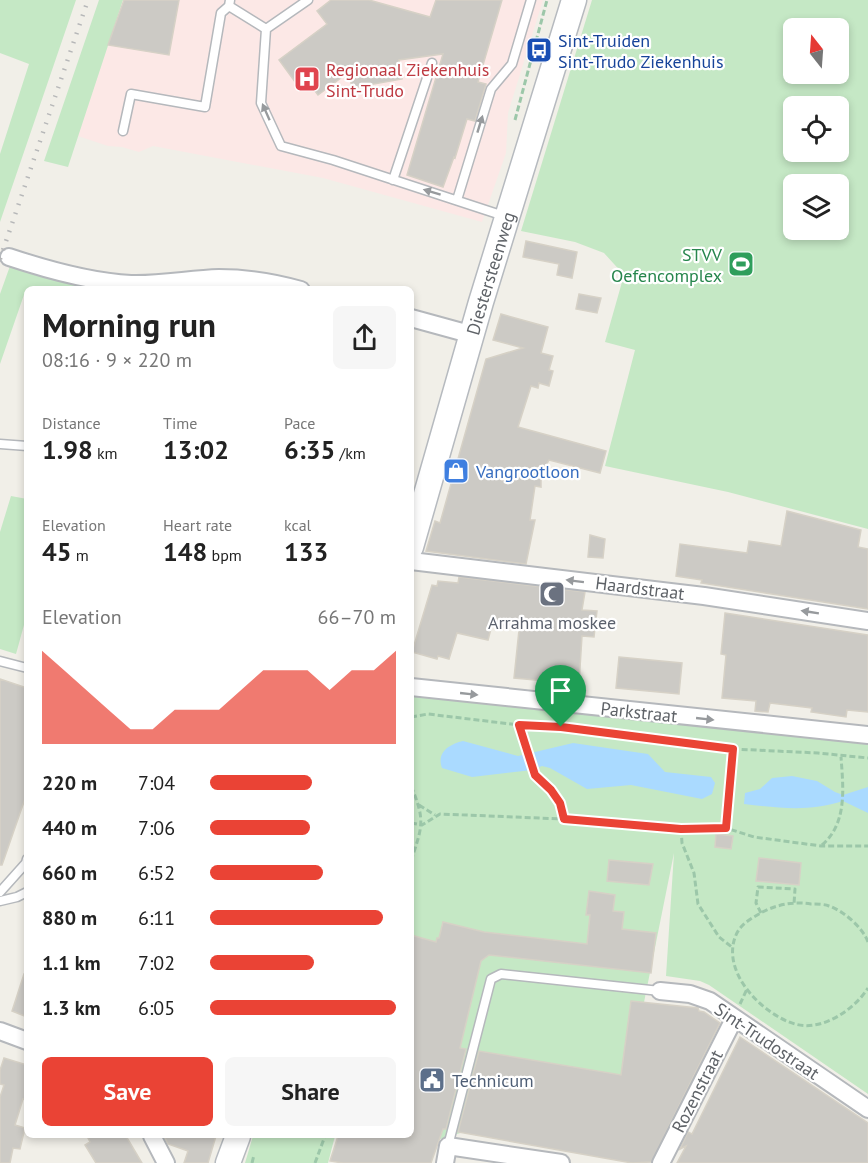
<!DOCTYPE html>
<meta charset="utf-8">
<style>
body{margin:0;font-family:"PT Sans",sans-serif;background:#f6f6f6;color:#222;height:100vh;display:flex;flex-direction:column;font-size:22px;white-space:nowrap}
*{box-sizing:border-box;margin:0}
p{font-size:20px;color:#767676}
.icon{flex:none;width:33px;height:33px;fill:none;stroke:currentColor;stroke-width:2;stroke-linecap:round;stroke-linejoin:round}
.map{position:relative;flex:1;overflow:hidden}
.drawer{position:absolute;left:24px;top:286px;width:390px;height:852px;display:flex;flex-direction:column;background:#fff;border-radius:9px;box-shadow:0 3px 9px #0003}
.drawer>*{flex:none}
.needle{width:39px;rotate:343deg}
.fabs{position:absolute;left:783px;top:18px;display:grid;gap:12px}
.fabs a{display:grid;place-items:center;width:66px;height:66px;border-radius:9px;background:#fff;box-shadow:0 3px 9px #0003;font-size:30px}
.pin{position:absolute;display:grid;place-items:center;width:51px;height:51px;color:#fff;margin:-62px -26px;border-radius:50% 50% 50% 0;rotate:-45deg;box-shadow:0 0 6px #0007}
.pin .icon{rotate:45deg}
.round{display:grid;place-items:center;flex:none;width:63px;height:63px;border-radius:9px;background:#f6f6f6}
.headline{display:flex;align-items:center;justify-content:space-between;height:102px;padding:0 18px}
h1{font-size:33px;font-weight:600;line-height:45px}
.stats{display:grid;grid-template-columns:repeat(3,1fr);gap:9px;height:102px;padding:6px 18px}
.stats div{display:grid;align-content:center}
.stats b{font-size:26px;font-weight:600}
.stats small{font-size:16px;font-weight:400}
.stats p{font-size:16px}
.chart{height:168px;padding:12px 18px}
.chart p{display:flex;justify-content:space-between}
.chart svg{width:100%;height:108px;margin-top:6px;fill:#ea4335;opacity:.7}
.cta{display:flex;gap:12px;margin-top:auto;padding:12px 18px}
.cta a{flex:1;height:69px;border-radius:9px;background:#ea4335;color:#fff;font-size:24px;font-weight:600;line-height:69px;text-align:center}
.cta a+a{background:#f6f6f6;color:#222}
ul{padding:0 18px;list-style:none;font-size:20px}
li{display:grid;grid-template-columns:96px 72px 1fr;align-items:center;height:45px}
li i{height:15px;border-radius:8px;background:#ea4335}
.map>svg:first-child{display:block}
</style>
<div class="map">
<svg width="868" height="1163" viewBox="0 0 868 1163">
<rect width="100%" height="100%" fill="#f1efe8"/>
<path fill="#fce8e6" d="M123 0H543L508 113 506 153 482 222 323 178 153 146 139 152 122 147 108 146 78 136Z"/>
<path fill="#c5e8c5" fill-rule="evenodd" d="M0 0H76L0 222V154L29 64 0 53Z
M99 0H123L68 167 44 161Z
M592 0H868V529L728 492 605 466 635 350 605 342 624 275 604 253 575 242 521 231ZM794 28H838V74H794ZM794 106H838V152H794ZM794 184H838V230H794Z
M10 266 122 289H26L0 364V294Z
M11 496 27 499V614L16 654 0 649V532Z
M411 696 868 742V1094L709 985 700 981 666 976 674 853 628 1082 434 1141 411 1118Z
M253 1136H335L328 1163H245Z"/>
<path fill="#aadaff" d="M463 741 518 756 573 743 648 754 665 772 711 777 715 783 712 794 702 799 631 785 587 789 550 768 542 766 532 770 472 777 442 768C436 752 450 744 463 741Z
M792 776 817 781 835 792 843 795 868 787V813L843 801C810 812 778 808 744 804L745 793 760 789 772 778Z"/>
<path fill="#cccac5" stroke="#d6d1c6" stroke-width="1.5" d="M124 0H179L169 55 108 45Z
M331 0H369L430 17 436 0H502L478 82 486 84 475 121 467 119 455 158 454 157 443 187 407 175 443 54 399 60 402 79 352 88 349 72 318 95 306 79 298 86 279 60 327 24 317 11Z
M526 241 577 252 572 278 557 275 559 264 523 257Z
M579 294 601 298 597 313 576 309Z
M501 314 548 327 541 353 553 356 549 370 553 371 549 386 539 383 538 388 531 386 518 427 606 451 600 473 549 460 541 475V487L535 486 530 520H535L526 564 426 551 435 521 440 523 486 359 523 348 493 340Z
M787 511 861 530 858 547 868 549V609L701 583 702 580 676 576 680 544 747 553 749 541 781 546Z
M590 535 605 539 603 558 588 557Z
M459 577 585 592 582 610 597 611 594 637 582 636 579 684 514 678 519 630 492 625 488 640 457 633 449 659 438 656 437 659 412 652 432 585 437 586 438 581 458 583Z
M725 613 868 635V712L847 710 846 717 811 712 812 708 770 703 768 712 755 711 756 701 722 698 726 655 721 654Z
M619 657 682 663 679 694 616 688Z
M0 679 27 688V793L2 865H0Z
M716 834 733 836 731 849 715 847Z
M759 858 801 863 799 885 756 881Z
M609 860 653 864 649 885 607 881Z
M589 891 615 895 613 911 624 912 622 929 656 933 651 973 489 955 481 961 460 1048 466 1049 446 1129H443L431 1163H343L330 1161 338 1136H411V935L436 942 437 938H439L443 922 484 932 587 944 590 915H586Z
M24 974 27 975V1017L12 1011Z
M631 1001 698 1008 699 1011 704 1012 720 1023 651 1162 632 1163 458 1132 479 1051 621 1075Z
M740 1037 868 1123V1163H677L686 1146 680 1149 688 1132 692 1134Z
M4 1058 27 1065V1100L23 1099 15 1125 25 1128 20 1149 13 1148 10 1163H0V1097L4 1085 0 1084V1070Z
M87 1136H126L142 1163H96L85 1145 90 1142Z
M164 1136H216L208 1163H184L188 1151 168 1144Z"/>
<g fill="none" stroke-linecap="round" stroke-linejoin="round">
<g stroke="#b5b8bc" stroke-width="11">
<path id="lane" d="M229 6 266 29 261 103 281 146 333 160 504 216
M266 29 308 0
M123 131 131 94 205 107 221 13 229 6 230 0
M393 180 432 63
M457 200 491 89 512 64 531 0
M0 444 27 446
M0 661 27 668
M0 892 26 863 27 859
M0 901 17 897 27 892
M448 1146 491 979 501 974 660 991"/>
</g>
<g stroke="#b5b8bc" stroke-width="20">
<path id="street" d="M9 257C48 270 90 282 131 284 160 285 190 279 219 278 247 278 273 282 301 290
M411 318 473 335
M411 561 704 596 868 621
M411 687 868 735
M660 991 690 994 710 1001 868 1109
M0 1031 27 1041
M152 1136 166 1163
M445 1163 448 1146 561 1163
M661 1163 734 1019"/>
</g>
<g stroke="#b6babf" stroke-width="27">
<g id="secondary">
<path id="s1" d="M411 547 481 302 574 0"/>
<path d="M228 1163 238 1136"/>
</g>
</g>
<path stroke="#9cc7a9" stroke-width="3" stroke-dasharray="6 3" stroke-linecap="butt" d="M515 120 547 0
M411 717 428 714 519 725 561 727 733 749 818 753 868 758
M519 725 535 775 551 790 560 803 564 818
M411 786C426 821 422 827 411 861
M419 805 435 815
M411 823 422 825 440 814 564 819 681 829 726 828 754 837 821 846H868
M726 828 733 749
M681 829 682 843 694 873 698 904 719 937 733 948
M822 845C848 823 843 786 841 757
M761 913 756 903 758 887 795 889 794 904
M868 942C863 928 844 911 829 906 824 904 817 904 811 904 793 901 774 905 759 914 750 919 740 925 736 935 720 972 763 1015 795 1024 822 1032 855 1009 868 988
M740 1004 747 989
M252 1163 254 1155
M315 1163 325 1136"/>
<use href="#lane" stroke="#fff" stroke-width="8"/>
<use href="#street" stroke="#fff" stroke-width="16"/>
<use href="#secondary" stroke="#fff" stroke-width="24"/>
<path stroke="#b6b7b8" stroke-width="4.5" stroke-dasharray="1.5 8" stroke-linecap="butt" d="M0 259 88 0"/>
</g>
<defs><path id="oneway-solid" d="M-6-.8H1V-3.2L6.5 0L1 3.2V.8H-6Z" transform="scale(1.5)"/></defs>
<g fill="#979a9d">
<use href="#oneway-solid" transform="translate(266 112) rotate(-114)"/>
<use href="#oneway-solid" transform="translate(480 124) rotate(-73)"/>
<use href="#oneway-solid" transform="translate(432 192) rotate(-163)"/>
<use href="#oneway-solid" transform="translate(575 581) rotate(-173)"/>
<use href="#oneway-solid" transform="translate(810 612) rotate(-171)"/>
<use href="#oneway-solid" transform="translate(469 694) rotate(6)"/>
<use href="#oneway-solid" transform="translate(705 719) rotate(6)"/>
</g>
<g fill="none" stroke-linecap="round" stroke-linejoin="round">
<g stroke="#fff" stroke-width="12">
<path id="route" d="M519 725 561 727 733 749 726 828 681 829 564 819 560 803 551 790 535 775Z"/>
</g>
<use href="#route" stroke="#ea4335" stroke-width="8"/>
</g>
<defs>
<g id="bus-square" transform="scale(1.35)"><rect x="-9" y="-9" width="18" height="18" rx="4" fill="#1a4fb4" stroke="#fff"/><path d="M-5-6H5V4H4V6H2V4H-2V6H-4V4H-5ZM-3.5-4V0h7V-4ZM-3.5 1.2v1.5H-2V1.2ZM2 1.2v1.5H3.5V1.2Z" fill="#fff"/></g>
<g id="hospital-square" transform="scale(1.35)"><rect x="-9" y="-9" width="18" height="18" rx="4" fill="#e0444e" stroke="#fff"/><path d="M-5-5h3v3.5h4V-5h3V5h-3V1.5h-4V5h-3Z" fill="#fff"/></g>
<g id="stadium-square" transform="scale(1.35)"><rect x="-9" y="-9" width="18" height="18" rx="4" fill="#2e9e5b" stroke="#fff"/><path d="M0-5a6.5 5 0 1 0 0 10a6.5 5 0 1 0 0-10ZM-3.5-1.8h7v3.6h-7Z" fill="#fff"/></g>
<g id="shop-square" transform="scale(1.35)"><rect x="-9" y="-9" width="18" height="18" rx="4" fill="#3f7fe0" stroke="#fff"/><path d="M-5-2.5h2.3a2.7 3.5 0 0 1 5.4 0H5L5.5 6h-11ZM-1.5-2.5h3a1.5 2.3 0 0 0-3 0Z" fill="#fff"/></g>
<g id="mosque-square" transform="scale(1.35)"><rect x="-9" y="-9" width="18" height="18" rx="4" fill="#6b7280" stroke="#fff"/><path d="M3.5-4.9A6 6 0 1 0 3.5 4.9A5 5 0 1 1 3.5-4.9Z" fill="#fff"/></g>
<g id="civic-square" transform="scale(1.35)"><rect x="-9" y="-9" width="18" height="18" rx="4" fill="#5c6f8a" stroke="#fff"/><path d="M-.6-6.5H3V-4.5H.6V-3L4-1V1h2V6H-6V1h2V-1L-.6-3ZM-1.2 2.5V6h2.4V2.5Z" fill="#fff"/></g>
</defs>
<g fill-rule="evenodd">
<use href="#bus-square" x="539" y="50"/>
<use href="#hospital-square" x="307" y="79"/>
<use href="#stadium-square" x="741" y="264"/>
<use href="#shop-square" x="456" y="471"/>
<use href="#mosque-square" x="552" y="594"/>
<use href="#civic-square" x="432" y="1080"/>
</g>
<g text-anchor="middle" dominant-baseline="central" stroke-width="4.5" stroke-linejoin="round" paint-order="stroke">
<g font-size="18" fill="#164399" stroke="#fff" text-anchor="start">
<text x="558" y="40">Sint-Truiden<tspan x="558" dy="21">Sint-Trudo Ziekenhuis</tspan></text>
</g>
<g font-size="18" fill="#be3a42" stroke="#fff" text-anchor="start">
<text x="326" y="69">Regionaal Ziekenhuis<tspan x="326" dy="21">Sint-Trudo</tspan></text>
</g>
<g font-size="18" fill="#27864d" stroke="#fff" text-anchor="end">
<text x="722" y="254">STVV<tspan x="722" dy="21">Oefencomplex</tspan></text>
</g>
<g font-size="18" fill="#5f6368" stroke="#fff">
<text stroke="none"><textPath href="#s1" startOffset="285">Diestersteenweg</textPath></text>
<text transform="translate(640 588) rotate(7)">Haardstraat</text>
<text transform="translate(639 712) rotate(6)">Parkstraat</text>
<text transform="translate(767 1041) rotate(34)">Sint-Trudostraat</text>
<text transform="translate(697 1091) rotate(-63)">Rozenstraat</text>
</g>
<g font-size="18" fill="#366cbe" stroke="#fff" text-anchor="start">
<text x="476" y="471">Vangrootloon</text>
</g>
<g font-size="18" fill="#5b616d" stroke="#fff">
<text x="552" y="622">Arrahma moskee</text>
</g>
<g font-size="18" fill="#4e5e75" stroke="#fff" text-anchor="start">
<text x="452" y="1080">Technicum</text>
</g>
</g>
</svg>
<div class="fabs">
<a><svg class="needle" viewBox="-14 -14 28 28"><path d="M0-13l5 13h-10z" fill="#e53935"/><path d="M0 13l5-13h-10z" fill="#767676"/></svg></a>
<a><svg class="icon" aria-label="locate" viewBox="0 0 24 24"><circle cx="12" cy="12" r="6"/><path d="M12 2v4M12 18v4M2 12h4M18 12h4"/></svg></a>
<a><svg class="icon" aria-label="layers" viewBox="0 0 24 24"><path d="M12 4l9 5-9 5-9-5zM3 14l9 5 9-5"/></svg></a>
</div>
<div class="pin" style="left:561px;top:727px;background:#1e9e55"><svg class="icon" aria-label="arrive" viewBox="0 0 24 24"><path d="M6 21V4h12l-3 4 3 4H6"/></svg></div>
<section class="drawer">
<div class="headline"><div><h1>Morning run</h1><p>08:16 · 9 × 220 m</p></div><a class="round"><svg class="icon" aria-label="share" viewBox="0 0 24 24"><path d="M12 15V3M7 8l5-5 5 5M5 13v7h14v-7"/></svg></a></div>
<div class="stats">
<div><p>Distance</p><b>1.98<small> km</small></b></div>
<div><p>Time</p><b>13:02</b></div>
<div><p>Pace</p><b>6:35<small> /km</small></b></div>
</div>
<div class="stats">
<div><p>Elevation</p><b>45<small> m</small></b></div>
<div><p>Heart rate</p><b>148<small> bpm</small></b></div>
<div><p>kcal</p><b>133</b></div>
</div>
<div class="chart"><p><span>Elevation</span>66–70 m</p>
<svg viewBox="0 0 160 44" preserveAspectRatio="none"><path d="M0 44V6L10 14L20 22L30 30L40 38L50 38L60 30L70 30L80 30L90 22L100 14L110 14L120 14L130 22L140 14L150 14L160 6V44z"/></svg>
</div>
<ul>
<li><b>220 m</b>7:04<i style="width:55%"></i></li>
<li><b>440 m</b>7:06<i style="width:54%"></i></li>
<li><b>660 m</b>6:52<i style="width:61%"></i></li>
<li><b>880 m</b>6:11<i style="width:93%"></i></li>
<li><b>1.1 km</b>7:02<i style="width:56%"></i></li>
<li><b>1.3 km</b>6:05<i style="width:100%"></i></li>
</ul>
<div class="cta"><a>Save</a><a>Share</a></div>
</section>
</div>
